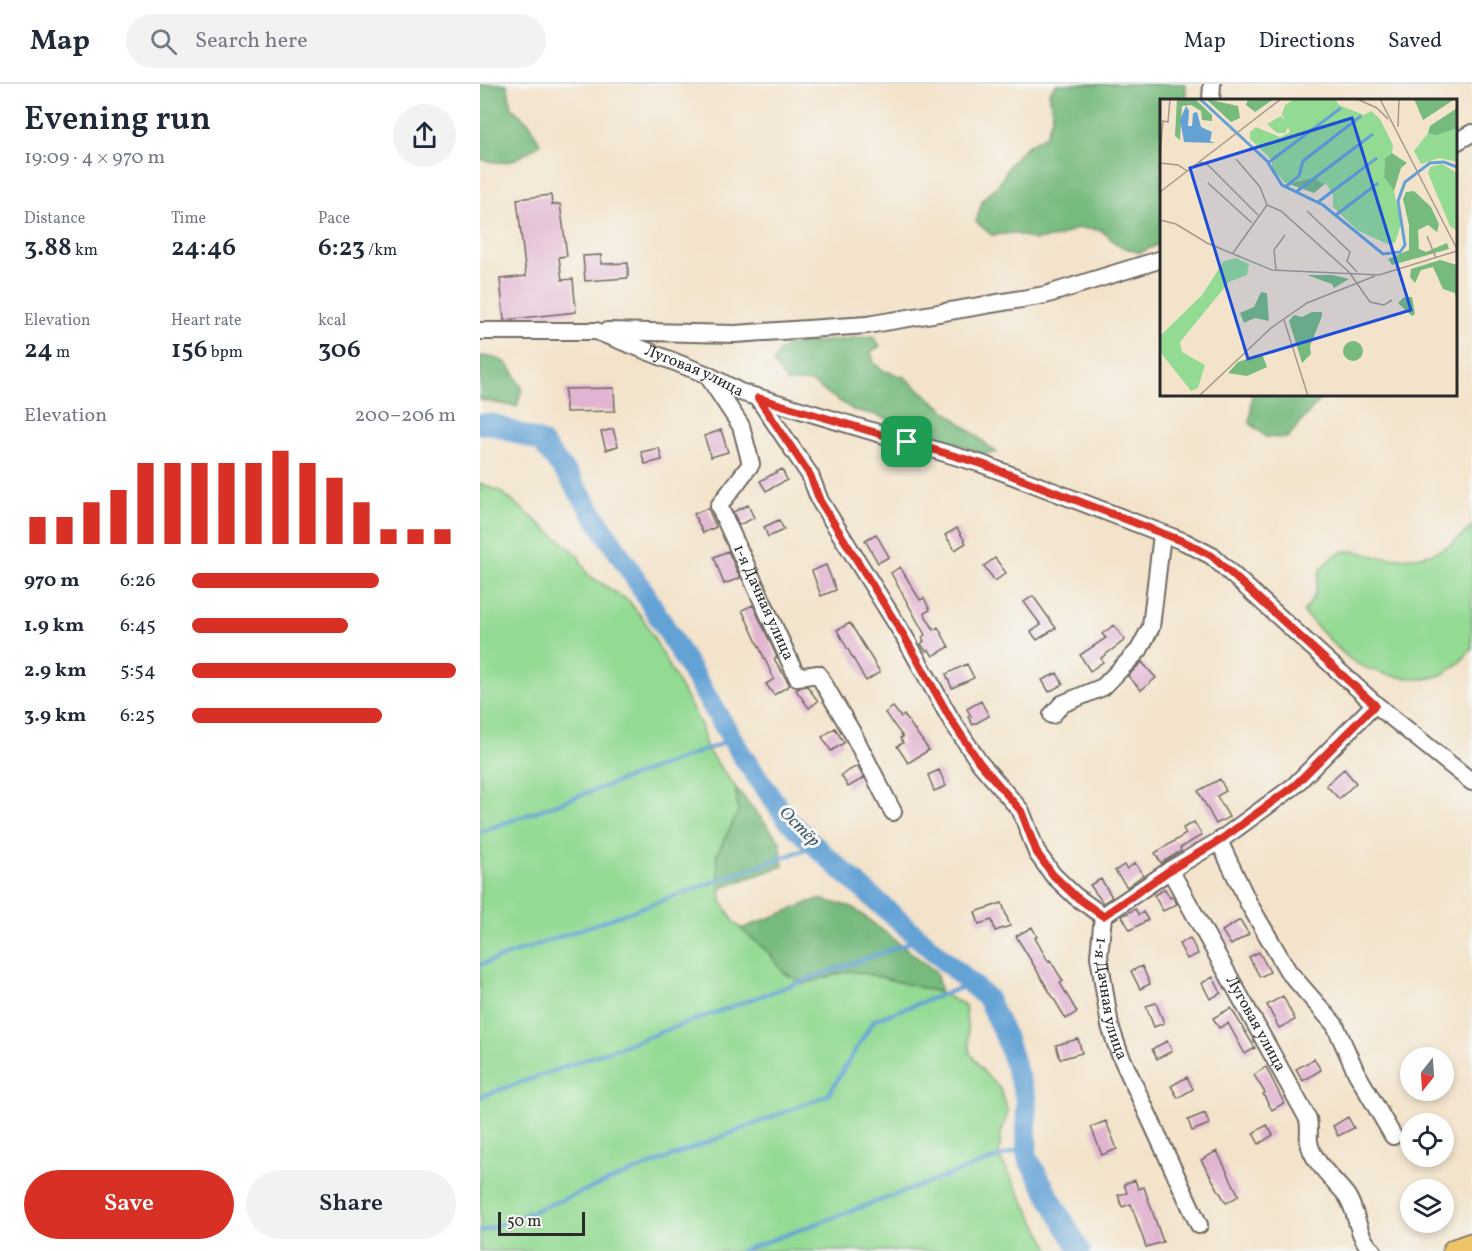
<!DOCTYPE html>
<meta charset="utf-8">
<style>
body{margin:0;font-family:Vollkorn,serif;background:#f2f2f3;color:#1f2937;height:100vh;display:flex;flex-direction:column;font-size:22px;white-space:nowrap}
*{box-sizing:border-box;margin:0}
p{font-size:20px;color:#747a83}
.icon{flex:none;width:33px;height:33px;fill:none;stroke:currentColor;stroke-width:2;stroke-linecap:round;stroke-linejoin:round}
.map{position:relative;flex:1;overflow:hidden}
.sheet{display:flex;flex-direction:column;background:#fff;width:480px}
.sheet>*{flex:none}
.needle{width:39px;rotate:197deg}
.buttons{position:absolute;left:920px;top:963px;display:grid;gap:12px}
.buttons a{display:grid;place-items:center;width:54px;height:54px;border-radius:50%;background:#fff;box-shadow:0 3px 9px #0003;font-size:30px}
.scale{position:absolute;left:18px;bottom:15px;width:87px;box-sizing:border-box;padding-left:6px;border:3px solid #2b2b2b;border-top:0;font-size:16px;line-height:21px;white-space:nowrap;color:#2b2b2b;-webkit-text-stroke:4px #f6f6f2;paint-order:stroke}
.pin{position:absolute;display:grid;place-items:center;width:51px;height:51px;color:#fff;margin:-26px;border-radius:12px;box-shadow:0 3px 9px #0006}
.round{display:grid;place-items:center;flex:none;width:63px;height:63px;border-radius:32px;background:#f2f2f3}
.overview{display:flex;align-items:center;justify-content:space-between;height:102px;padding:0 24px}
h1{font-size:33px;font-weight:600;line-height:45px}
.figures{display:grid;grid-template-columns:repeat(3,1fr);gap:9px;height:102px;padding:6px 24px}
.figures div{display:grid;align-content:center}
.figures b{font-size:26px;font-weight:600}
.figures small{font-size:16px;font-weight:400}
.figures p{font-size:16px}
.chart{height:168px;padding:12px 24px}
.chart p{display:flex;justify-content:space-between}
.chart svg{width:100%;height:108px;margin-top:6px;stroke:#d93025;stroke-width:6}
.action{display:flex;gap:12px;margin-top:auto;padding:12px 24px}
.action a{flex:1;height:69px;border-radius:36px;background:#d93025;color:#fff;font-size:24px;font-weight:600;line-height:69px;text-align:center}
.action a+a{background:#f2f2f3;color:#1f2937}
ul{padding:0 24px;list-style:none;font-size:20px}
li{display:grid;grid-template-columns:96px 72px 1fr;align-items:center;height:45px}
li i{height:15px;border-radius:8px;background:#d93025}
header{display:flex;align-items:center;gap:36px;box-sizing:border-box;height:84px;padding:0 30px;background:#fff;border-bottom:2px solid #e0e1e3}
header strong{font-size:28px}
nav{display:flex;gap:33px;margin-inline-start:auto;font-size:21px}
.search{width:420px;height:54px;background:#f2f2f3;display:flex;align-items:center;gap:15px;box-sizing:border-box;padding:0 21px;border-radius:33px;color:#747a83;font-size:22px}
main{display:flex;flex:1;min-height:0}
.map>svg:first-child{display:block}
</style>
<header>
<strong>Map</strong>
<div class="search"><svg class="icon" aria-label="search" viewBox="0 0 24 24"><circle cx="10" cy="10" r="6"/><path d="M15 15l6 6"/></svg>Search here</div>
<nav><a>Map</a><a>Directions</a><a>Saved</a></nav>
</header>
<main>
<section class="sheet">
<div class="overview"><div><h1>Evening run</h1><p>19:09 · 4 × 970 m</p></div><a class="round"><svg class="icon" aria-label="share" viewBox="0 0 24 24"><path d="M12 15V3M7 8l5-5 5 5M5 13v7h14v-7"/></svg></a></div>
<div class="figures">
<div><p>Distance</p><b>3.88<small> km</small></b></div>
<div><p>Time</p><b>24:46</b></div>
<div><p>Pace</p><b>6:23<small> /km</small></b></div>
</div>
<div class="figures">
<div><p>Elevation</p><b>24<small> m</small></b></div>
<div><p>Heart rate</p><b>156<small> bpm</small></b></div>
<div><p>kcal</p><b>306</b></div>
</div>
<div class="chart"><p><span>Elevation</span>200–206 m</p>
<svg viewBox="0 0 160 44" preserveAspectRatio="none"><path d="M5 44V33M15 44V33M25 44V27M35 44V22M45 44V11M55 44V11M65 44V11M75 44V11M85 44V11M95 44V6M105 44V11M115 44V17M125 44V27M135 44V38M145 44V38M155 44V38"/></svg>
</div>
<ul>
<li><b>970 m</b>6:26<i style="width:71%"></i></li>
<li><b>1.9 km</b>6:45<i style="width:59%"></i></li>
<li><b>2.9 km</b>5:54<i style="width:100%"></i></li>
<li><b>3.9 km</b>6:25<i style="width:72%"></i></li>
</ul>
<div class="action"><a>Save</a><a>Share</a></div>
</section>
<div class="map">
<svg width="992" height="1167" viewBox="0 0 992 1167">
<rect width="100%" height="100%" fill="#f6f6f2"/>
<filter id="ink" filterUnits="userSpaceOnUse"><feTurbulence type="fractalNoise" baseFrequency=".0167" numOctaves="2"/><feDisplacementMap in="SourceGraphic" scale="12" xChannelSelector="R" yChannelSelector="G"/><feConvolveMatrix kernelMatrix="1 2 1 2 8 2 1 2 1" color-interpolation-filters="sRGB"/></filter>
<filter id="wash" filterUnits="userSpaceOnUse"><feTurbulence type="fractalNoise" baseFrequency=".008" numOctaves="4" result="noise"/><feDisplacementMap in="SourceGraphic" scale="24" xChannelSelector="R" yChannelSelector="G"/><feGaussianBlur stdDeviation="1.35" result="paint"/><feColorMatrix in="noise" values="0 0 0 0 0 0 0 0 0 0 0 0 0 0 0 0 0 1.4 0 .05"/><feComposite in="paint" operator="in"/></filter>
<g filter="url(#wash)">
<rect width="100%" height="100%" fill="#f3e3cb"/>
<path fill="#93da93" stroke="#5f825f" stroke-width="1.5" d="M0 399 21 408 97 470 108 491 149 517 164 536 221 641 227 666 256 704 258 728 236 772 242 818 254 838 289 869 303 888 323 900 369 887 392 891 439 903 461 909 485 921 490 969 504 988 520 1005 528 1028 521 1050 519 1072 571 1167H0Z
M992 442V565C983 576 974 585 961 591 938 601 887 589 869 574 852 560 838 543 823 528 827 523 833 516 835 509 840 491 835 488 852 474 869 460 884 471 900 473 938 476 965 472 992 442Z"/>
<path fill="#76ba7d" stroke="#507254" stroke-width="1.5" d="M0 0H27L32 24 50 40 60 60C37 76 28 83 0 75Z
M577 0H706V16H682L681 159 660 169 638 161 621 146 598 144 578 153 555 156 534 149 512 151 496 138 503 115 519 100 530 80 545 63 566 51 573 30 569 8Z
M393 252 400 262 391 268 394 279 402 286 424 293 517 369 504 370 396 331 373 326 331 298H307L293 279 299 268 308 261Z
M0 272C29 274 28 280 42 304L37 323 0 316Z
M772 311V310L842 311 839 317 807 354 786 353 770 339Z
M256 704 300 757 303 782 240 804 236 772 258 728Z
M338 815 372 823 424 863 456 888 461 909 392 891 369 887 323 900 303 888 289 869 261 845Z"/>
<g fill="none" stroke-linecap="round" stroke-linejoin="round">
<path stroke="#64a2d5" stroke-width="4" d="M0 748 252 656
M0 881 335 762
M0 1013 440 855
M0 1148 348 1011 394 936 491 900
M261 1167 547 1063"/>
<path stroke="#64a2d5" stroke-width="21" d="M0 340H13L61 358 89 393 159 500 263 673 307 735 348 774 507 914 526 954 546 1015 547 1073 600 1167"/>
</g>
<g id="blocks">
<path fill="#e1b4d1" d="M71 111 72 121 80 120 83 141 87 172 79 173 82 196 93 195 96 228 24 236 20 195 46 192 37 115Z
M121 171V180L148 179V194L105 197 103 172Z
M134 304 135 327 86 328 85 305Z
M133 345 138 362 126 366 121 348Z
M241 346 248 368 231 373 224 352Z
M179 364 182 376 165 380 161 368Z
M302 385 307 396 286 407 280 397Z
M268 421 274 434 259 441 253 428Z
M228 424 236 443 223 449 214 430Z
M299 436 304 446 288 453 284 443Z
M477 444 486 459 475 466 465 451Z
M396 450 409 473 398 479 385 456Z
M248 467 260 494 244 500 234 473Z
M515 474 526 489 515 497 504 482Z
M346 481 356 506 341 512 332 487Z
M420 483 440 516 444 514 450 526 444 529 454 546 458 543 469 563 453 572 449 566 446 567 441 560 444 557 442 553 445 551 411 489Z
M553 512 576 544 557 556 551 548 561 541 544 518Z
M273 521 297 573 294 575 310 601 294 611 286 600 294 595 262 526Z
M370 539 400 588 386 597 357 546Z
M634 541 645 556 621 574 623 578 610 587 600 571 626 554 622 550Z
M662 578 676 594 661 606 648 592Z
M487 580 494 594 472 604 466 590Z
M577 589 583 600 569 608 562 596Z
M327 602 338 617 329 624 316 606 321 603Z
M501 617 509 632 493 641 488 633 491 632 487 625Z
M413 623 421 633 424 631 449 666 428 679 417 662 423 659 420 654 423 653 405 629Z
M355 644 364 659 351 667 342 653Z
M377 682 384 694 368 703 361 691Z
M864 685 876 699 859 715 846 701Z
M459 686 466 702 454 707 448 691Z
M740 695 746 707 737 712 749 733 736 740 718 707Z
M714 738 722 751 700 764 701 767 681 779 675 769 706 750 703 744Z
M655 779 663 791 647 803 635 787 644 781 647 785Z
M621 795 632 813 623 819 610 801Z
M685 805 690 814 692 812 697 820 683 827 674 811Z
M522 819 530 842 515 847 512 836 499 840 495 828Z
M655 825 659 831 663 828 668 836 650 846 642 832Z
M760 836 769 850 751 861 742 847Z
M552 843 557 853 555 854 568 877 570 876 583 897 580 899 597 928 586 935 536 852Z
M710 854 718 870 707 875 699 860Z
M779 868 790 888 780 893 769 873Z
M662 882 670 900 660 905 651 887Z
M733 893 741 909 730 915 722 899Z
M803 912 815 936 799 944 787 921Z
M676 919 684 939 674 943 666 922Z
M751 924 775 964 765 970 748 939 739 944 733 934Z
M598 955 602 969 580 975 576 961Z
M687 957 692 967 677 975 672 965Z
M834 975 841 986 823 997 816 985Z
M786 983 804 1019 792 1026 783 1010 785 1009 774 991Z
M707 993 713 1005 698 1014 691 1002Z
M725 1029 729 1040 712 1047 708 1036Z
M868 1033 874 1044 858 1052 853 1042Z
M626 1037 637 1065 622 1071 611 1043Z
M787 1041 793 1051 779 1060 773 1049Z
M737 1067 759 1112 746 1119 721 1076Z
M655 1096 658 1105 664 1103 683 1158 666 1163 651 1120 642 1123 638 1111 647 1109 644 1100Z"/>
</g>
</g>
<g filter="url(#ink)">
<use href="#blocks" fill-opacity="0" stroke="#716b63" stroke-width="1.5"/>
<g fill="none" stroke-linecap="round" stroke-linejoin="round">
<g stroke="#716b63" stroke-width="20">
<g id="minor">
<path d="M731 16 732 0"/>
<path d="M976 58 992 49"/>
<path id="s1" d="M0 247H116L228 291 260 308 502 380 705 458 732 472 895 620 992 698"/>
<path d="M127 247 255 250 387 241 565 211 682 175"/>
<path id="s2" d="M228 292 261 342 271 380 239 422 317 593 338 590 373 650 413 728"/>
<path d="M278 314 330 391 340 417 424 552 470 634 499 678 541 727 557 769 573 791 595 812 623 832"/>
<path d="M572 631 582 620 623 603 659 566 671 543 682 450"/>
<path d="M739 757 769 820 808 887 855 941 876 988 913 1052"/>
<path id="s3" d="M690 786 828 1035C830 1043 828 1051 829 1058 832 1078 856 1097 867 1112 878 1129 877 1154 893 1167"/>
<path d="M623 832 690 786 739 757 814 702 895 620"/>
<path id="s4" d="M623 832 619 872 630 942 639 968 719 1141"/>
</g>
</g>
<g stroke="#716b63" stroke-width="27">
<path id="highway" d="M975 1167 992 1161"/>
</g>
<use href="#minor" stroke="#fff" stroke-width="16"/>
<use href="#highway" stroke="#efc469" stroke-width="24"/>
</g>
</g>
<g fill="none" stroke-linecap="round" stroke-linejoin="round" filter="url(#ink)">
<g stroke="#fff" stroke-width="12">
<path id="route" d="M278 314 502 380 705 458 732 472 895 621 814 702 739 757 690 786 623 832 595 812 573 791 557 769 541 727 499 678 470 634 424 552 340 417 330 391Z"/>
</g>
<use href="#route" stroke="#d93025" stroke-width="8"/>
</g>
<g text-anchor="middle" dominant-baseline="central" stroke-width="6" stroke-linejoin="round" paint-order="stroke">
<g font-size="16" fill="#2b2b2b" stroke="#f6f6f2">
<text stroke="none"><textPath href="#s1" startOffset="222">Луговая улица</textPath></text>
<text stroke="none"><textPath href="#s2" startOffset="258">1-я Дачная улица</textPath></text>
<text stroke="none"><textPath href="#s4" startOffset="84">1-я Дачная улица</textPath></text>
<text stroke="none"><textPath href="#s3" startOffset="176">Луговая улица</textPath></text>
</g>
<g font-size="18" font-style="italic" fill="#425b6f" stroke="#f6f6f2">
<text transform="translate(319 743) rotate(45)">Остёр</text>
</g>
</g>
<g transform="translate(680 15)">
<rect width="297" height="297" fill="#f3e3cb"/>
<path d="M135 0H175L179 6 204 16 211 12 220 20 233 46 232 54 225 59 224 78 234 92 241 125 235 144 227 145 197 131 173 108V96L167 86 153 79 146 84H125L112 69V61L90 40V33L96 28 120 38 130 33 122 15 125 6ZM121 17 129 27 125 34H117L107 25ZM289 29H297V63L279 59 261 65 254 52 268 34ZM282 65 297 74V132L290 127 268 74 270 68ZM76 159 89 165 87 176 69 183 20 243 22 253 45 266 38 289 31 292 1 254 0 237 42 196 64 162Z" fill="#93da93"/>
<path d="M17 0H35L52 16V22L42 21 41 12 31 6 22 7 20 41 15 37ZM46 0 78 7 80 19 71 23ZM88 0H114L95 13 86 6ZM254 0H295L263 21ZM297 9V29L277 36 268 34 270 27ZM232 54 247 64 241 69 234 92 224 78 225 59ZM153 79 165 85 154 94 129 85ZM254 92 271 108 279 125 277 133 268 126 258 131 259 150 266 153 287 144 289 150 232 166 228 160 249 151V126L243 100 246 93ZM280 161 297 166V203L295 194 283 190 273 168 261 171 255 184 250 178 251 170ZM147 176H173L189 180 174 189 172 185ZM101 193 107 194 109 222 95 219 84 224 80 214 94 208ZM244 198H252L255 215 252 217 238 204ZM152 213H162V217L150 247 151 255 142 264 129 222 134 216 142 218ZM183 252a10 10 0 1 1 20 0a10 10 0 1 1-20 0ZM102 255 107 268 87 277 68 274 78 263Z" fill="#76ba7d"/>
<path d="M26 7 29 12 28 27H32L33 14 37 13 41 28 52 33 50 42 55 44 24 43 20 21Z" fill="#64a2d5"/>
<path fill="none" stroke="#64a2d5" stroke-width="3" d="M40 0 107 62 122 86 163 106 223 155 240 153 245 146 238 102 245 83 270 64 284 63 297 68M108 64 181 9M125 88 139 77 143 62 201 17M136 93 213 35M158 103 217 59M176 116 218 84"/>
<path fill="none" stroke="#a3998b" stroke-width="1.5" d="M197 0 217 9 228 20M220 0 297 150M238 28 239 0M0 57 3 22 8 23 10 0M76 60 100 88 107 106M39 63 48 66 98 116M0 64 18 66 27 72M48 84 92 124M0 93 121 0M107 106 121 112 189 173 210 203 224 206 232 201M147 112 190 153 187 162 197 173M0 121 16 125 47 144 112 171 219 176 297 152M267 137 276 159M73 154 107 106M116 171 114 151 125 136M124 221 148 297M39 297 111 229 147 204 215 177"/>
<path fill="#1d4ed8" fill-opacity="0.15" stroke="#1d4ed8" stroke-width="3" d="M192 19 251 211 88 260 30 69Z"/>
<rect width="297" height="297" fill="none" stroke="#2b2b2b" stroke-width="3"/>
</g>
</svg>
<div class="buttons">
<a><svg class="needle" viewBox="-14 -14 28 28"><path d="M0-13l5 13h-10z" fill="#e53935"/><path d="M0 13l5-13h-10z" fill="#747a83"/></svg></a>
<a><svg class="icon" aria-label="locate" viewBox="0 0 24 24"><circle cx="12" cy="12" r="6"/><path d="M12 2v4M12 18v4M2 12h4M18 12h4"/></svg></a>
<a><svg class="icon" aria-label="layers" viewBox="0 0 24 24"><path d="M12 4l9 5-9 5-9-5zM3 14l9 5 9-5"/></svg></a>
</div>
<div class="scale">50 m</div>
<div class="pin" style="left:427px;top:358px;background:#1e9e55"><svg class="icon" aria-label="arrive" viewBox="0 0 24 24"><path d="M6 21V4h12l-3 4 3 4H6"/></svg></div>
</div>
</main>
